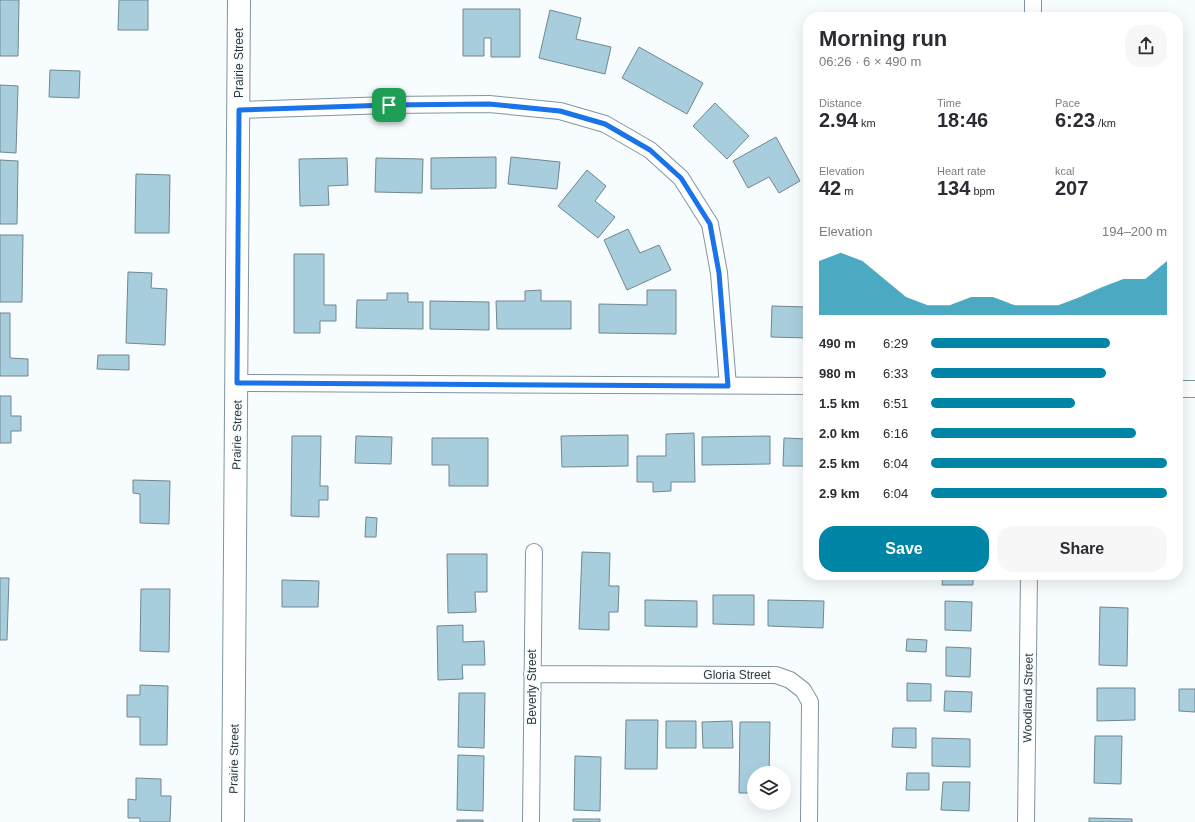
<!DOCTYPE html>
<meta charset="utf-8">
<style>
body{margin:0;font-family:Arial,sans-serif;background:#f7f7f7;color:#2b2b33;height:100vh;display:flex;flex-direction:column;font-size:15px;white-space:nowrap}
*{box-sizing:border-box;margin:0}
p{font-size:13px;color:#7c7c81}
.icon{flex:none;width:22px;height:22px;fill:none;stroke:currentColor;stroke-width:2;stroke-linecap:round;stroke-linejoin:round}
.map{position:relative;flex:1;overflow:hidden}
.panel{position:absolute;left:803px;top:12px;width:380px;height:568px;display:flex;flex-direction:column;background:#fff;border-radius:16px;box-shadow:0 4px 16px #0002}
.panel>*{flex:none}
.buttons{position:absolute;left:747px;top:766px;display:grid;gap:8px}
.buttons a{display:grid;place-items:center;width:44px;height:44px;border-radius:50%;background:#fff;box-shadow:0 4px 16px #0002;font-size:20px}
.pin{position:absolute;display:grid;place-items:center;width:34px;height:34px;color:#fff;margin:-17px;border-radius:8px;box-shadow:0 2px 6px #0006}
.round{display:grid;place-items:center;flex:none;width:42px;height:42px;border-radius:16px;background:#f7f7f7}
.overview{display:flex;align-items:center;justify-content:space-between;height:68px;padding:0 16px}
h1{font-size:22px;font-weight:700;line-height:30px}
.figures{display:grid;grid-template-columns:repeat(3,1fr);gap:6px;height:68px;padding:4px 16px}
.figures div{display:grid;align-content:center}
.figures b{font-size:20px;font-weight:700}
.figures small{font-size:11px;font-weight:400}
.figures p{font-size:11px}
.chart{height:112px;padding:8px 16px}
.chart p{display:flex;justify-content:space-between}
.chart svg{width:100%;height:72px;margin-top:4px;fill:#0085a7;opacity:.7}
.action{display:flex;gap:8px;margin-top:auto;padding:8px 16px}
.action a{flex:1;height:46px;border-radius:16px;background:#0085a7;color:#fff;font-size:16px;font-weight:700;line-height:46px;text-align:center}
.action a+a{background:#f7f7f7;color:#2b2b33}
ul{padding:0 16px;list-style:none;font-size:13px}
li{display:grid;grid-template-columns:64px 48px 1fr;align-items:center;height:30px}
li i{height:10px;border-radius:5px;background:#0085a7}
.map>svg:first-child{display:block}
</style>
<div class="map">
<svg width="1195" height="822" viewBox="0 0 1195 822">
<rect width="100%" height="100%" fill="#f7fcfe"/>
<path fill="#a8cedd" stroke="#708790" d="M0 0H19L18 56H0Z
M119 0H148V30H118Z
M463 9H520V57H491V38H484V56H463Z
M550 10 581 18 576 39 611 47 605 74 539 58Z
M639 47 703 83 687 114 622 78Z
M50 70 80 71 79 98 49 97Z
M0 85 18 86 16 153 0 152Z
M715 103 749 136 727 159 693 126Z
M776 137 800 181 779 193 769 177 748 188 733 161Z
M496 157V188L431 189V158Z
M511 157 560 162 557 189 508 184Z
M347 158 348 185 328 186 329 205 300 206 299 159Z
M376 158 423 159 422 193 375 192Z
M0 160 18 161 17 224H0Z
M587 170 606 186 595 201 615 217 598 238 558 206Z
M136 174 170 175 169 233H135Z
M628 229 640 253 659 245 671 270 627 290 604 240Z
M0 235H23L22 302H0Z
M294 254H324V305H336V321H320V333H294Z
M128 272 152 273 151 288 167 289 165 345 126 343Z
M541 290V301H571V329H497L496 301H525V291Z
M647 290H676V334L599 333V304L647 305Z
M387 293H408V302H423V329L356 328 357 300H387Z
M430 301 489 302V330L430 329Z
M772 306 808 307V338L771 337Z
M0 313H10V358L28 359V376H0Z
M98 355H129V370L97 369Z
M0 396H11V416H21V431H11V443H0Z
M694 433 695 482H671V491L653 492V482H637V456H666V434Z
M628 435V466L562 467 561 436Z
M292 436H321L320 486H328V500H319V517L291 516Z
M356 436 392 437 391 464 355 463Z
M770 436V464L702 465V437Z
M432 438H488V486H449V465H432Z
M784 438 808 439V466H783Z
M133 480 170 481 169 524 140 523V494L133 493Z
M366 517 377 518 376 537H365Z
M582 552 610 553 609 586H619L618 612H609V630L579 629Z
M447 554H487V592H475L476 612 448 613Z
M943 575H973V585H942Z
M0 578H9L7 640H0Z
M282 580 319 581 318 607H282Z
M141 589H170L169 652 140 651Z
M713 595H754V625L713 624Z
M645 600 697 601V627L645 626Z
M768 600 824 601 823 628 768 626Z
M945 601 972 602 971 631 945 630Z
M1100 607 1128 608 1127 666 1099 665Z
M463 625V642L484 641 485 665H462L463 679 438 680 437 626Z
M907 639 927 640 926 652 906 651Z
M946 647 971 648 970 677 946 676Z
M907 683 931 684V701H907Z
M140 685 168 686 167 745H140V717H127V695H140Z
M1097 688H1135V720L1097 721Z
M1179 689H1195V712L1179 711Z
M945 691 972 692 971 712 944 711Z
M459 693H485L484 748 458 747Z
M626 720H658L657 769H625Z
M666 721H696V748H666Z
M732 721 733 748H703L702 722Z
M740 722H770L769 773H754V793H739Z
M893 728H916V748L892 747Z
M1095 736H1122L1121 784 1094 783Z
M932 738 970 739V767L932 766Z
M458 755 484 756 483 811 457 810Z
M575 756 601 757 600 811 574 810Z
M907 773H929V790H906Z
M136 778 161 779V796H171L170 822H140V818H128V799L136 800Z
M943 782H970L969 811 941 810Z
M1089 818 1132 819V822H1089Z
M573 819H600V822H573Z
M457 820H483V822H457Z"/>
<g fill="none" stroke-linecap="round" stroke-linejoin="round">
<g stroke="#7f96a0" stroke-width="18">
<path id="street" d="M1033 17V0
M239 110 389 105 489 104 560 111 605 124 650 150 681 178 710 224 719 273 728 386
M237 383 808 386
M1178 389H1195
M532 674 776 675 790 680 803 690 810 702 809 822
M531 822 534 552
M1026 822 1029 575"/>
</g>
<g stroke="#7f96a0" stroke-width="24">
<path id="secondary" d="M233 822 239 0"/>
</g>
<use href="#street" stroke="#fff" stroke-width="16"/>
<use href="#secondary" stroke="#fff" stroke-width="22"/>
</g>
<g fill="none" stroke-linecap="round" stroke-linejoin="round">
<g stroke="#fff" stroke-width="8">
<path id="route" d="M489 104 560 111 605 124 650 150 681 178 710 224 719 273 728 386 237 383 239 110 389 105Z"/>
</g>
<use href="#route" stroke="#1a73e8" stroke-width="5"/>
</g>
<g text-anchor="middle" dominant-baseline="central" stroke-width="3.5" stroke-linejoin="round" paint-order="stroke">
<g font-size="12" fill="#2e373b" stroke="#f7fcfe">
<text transform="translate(239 63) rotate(-90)">Prairie Street</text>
<text transform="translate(237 435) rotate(-89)">Prairie Street</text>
<text x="737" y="675">Gloria Street</text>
<text transform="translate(532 687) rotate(-90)">Beverly Street</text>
<text transform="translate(1028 698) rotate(-89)">Woodland Street</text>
<text transform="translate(234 759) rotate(-89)">Prairie Street</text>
</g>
</g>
</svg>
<div class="buttons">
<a><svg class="icon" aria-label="layers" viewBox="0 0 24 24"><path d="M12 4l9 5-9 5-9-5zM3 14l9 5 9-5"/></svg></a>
</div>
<div class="pin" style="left:389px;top:105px;background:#1e9e55"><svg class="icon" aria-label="arrive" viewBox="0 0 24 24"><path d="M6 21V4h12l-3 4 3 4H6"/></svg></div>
<section class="panel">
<div class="overview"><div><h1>Morning run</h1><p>06:26 · 6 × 490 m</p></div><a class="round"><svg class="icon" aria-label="share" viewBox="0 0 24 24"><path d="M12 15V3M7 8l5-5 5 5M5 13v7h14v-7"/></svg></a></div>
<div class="figures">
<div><p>Distance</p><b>2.94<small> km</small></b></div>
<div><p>Time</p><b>18:46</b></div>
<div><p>Pace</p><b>6:23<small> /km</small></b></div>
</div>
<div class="figures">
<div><p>Elevation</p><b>42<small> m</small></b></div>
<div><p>Heart rate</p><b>134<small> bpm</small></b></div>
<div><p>kcal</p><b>207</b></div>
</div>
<div class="chart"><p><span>Elevation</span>194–200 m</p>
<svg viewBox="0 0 160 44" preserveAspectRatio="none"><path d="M0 44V11L10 6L20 11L30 22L40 33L50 38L60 38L70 33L80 33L90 38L100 38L110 38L120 33L130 27L140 22L150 22L160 11V44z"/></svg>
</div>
<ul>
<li><b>490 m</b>6:29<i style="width:76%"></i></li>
<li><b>980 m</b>6:33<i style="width:74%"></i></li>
<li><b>1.5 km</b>6:51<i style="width:61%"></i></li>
<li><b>2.0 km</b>6:16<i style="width:87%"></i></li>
<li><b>2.5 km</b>6:04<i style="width:100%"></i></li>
<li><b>2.9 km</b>6:04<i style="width:100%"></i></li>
</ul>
<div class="action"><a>Save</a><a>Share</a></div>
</section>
</div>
